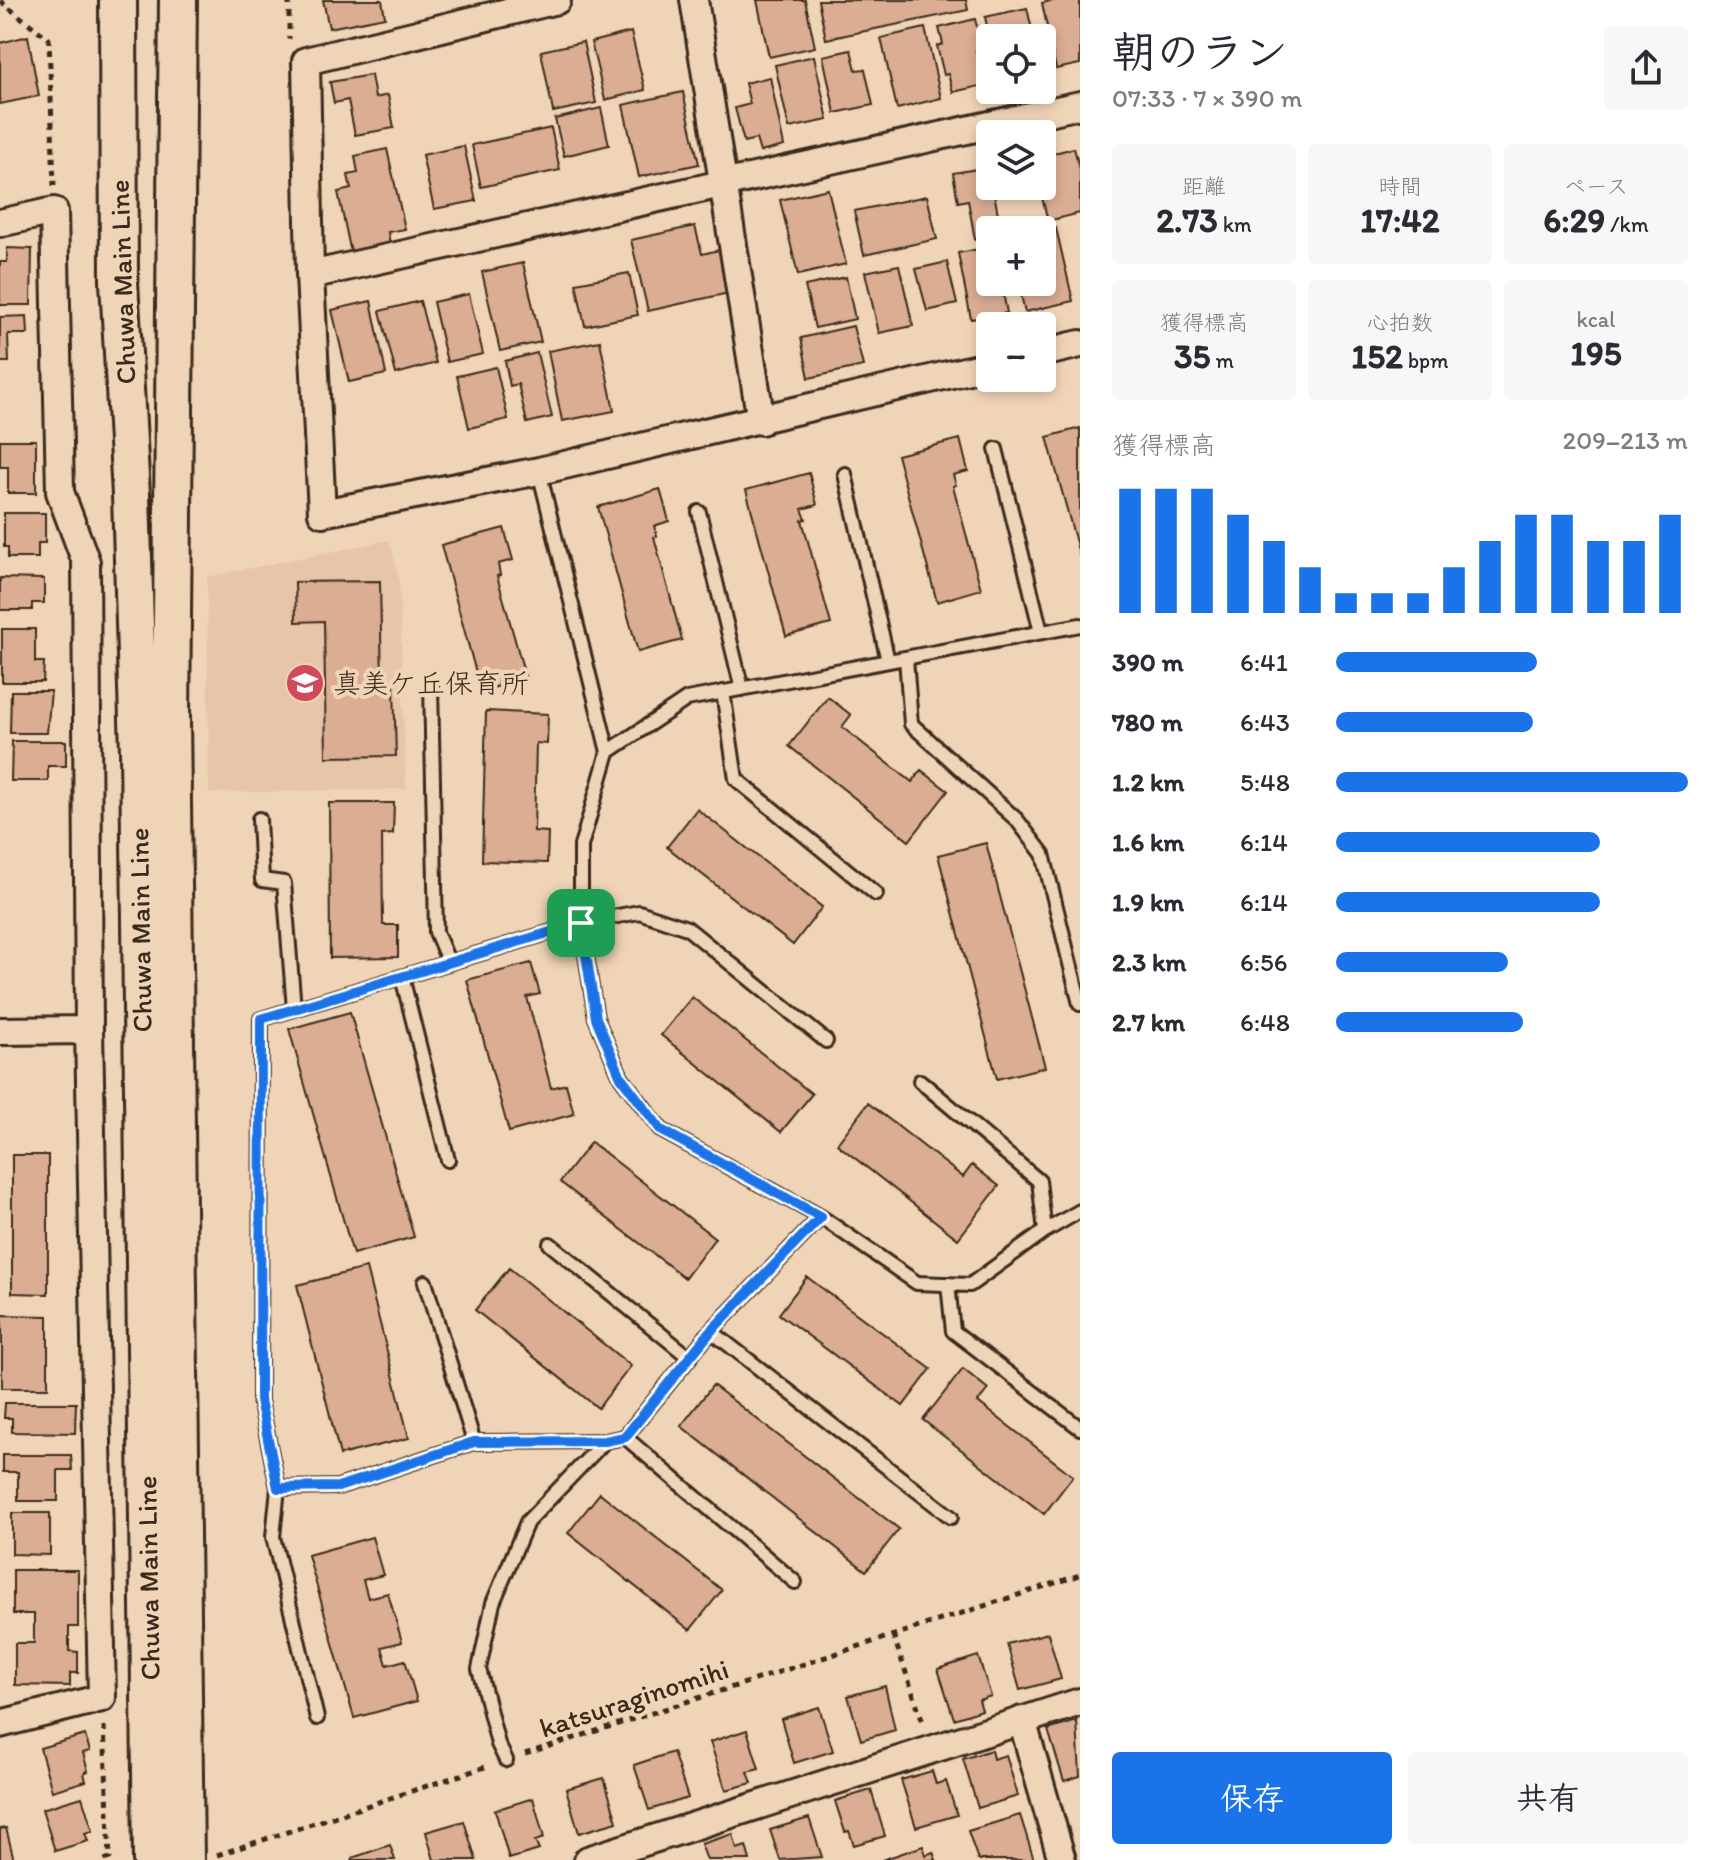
<!DOCTYPE html>
<html lang="ja">
<meta charset="utf-8">
<style>
body{margin:0;font-family:Itim,"Klee One",sans-serif;background:#f7f7f7;color:#2b2b33;height:100vh;display:flex;flex-direction:column;font-size:30px;white-space:nowrap}
*{box-sizing:border-box;margin:0}
p{font-size:26px;color:#7c7c81}
.icon{flex:none;width:44px;height:44px;fill:none;stroke:currentColor;stroke-width:2;stroke-linecap:round;stroke-linejoin:round}
.map{position:relative;flex:1;overflow:hidden}
.sheet{display:flex;flex-direction:column;background:#fff;width:640px}
.sheet>*{flex:none}
.controls{position:absolute;left:976px;top:24px;display:grid;gap:16px}
.controls a{display:grid;place-items:center;width:80px;height:80px;border-radius:8px;background:#fff;box-shadow:0 4px 12px #0003;font-size:40px}
.pin{position:absolute;display:grid;place-items:center;width:68px;height:68px;color:#fff;margin:-34px;border-radius:16px;box-shadow:0 4px 12px #0006}
.round{display:grid;place-items:center;flex:none;width:84px;height:84px;border-radius:8px;background:#f7f7f7}
.headline{display:flex;align-items:center;justify-content:space-between;height:136px;padding:0 32px}
h1{font-size:44px;font-weight:700;line-height:60px}
.stats{display:grid;grid-template-columns:repeat(3,1fr);gap:12px;height:136px;padding:8px 32px}
.stats div{display:grid;align-content:center;border-radius:8px;background:#f7f7f7;text-align:center}
.stats b{font-size:34px;font-weight:700}
.stats small{font-size:22px;font-weight:400}
.stats p{font-size:22px}
.chart{height:224px;padding:16px 32px}
.chart p{display:flex;justify-content:space-between}
.chart svg{width:100%;height:144px;margin-top:8px;stroke:#1a73e8;stroke-width:6}
.cta{display:flex;gap:16px;margin-top:auto;padding:16px 32px}
.cta a{flex:1;height:92px;border-radius:8px;background:#1a73e8;color:#fff;font-size:32px;font-weight:700;line-height:92px;text-align:center}
.cta a+a{background:#f7f7f7;color:#2b2b33}
ul{padding:0 32px;list-style:none;font-size:26px}
li{display:grid;grid-template-columns:128px 96px 1fr;align-items:center;height:60px}
li i{height:20px;border-radius:10px;background:#1a73e8}
main{display:flex;flex:1;min-height:0}
.map>svg:first-child{display:block}
</style>
<main>
<div class="map">
<svg width="1080" height="1860" viewBox="0 0 1080 1860">
<rect width="100%" height="100%" fill="#f0d4b7"/>
<filter id="ink" filterUnits="userSpaceOnUse"><feTurbulence type="fractalNoise" baseFrequency=".0125" numOctaves="2"/><feDisplacementMap in="SourceGraphic" scale="16" xChannelSelector="R" yChannelSelector="G"/><feConvolveMatrix kernelMatrix="1 2 1 2 8 2 1 2 1" color-interpolation-filters="sRGB"/></filter>
<g filter="url(#ink)">
<path fill="#e6c5a9" d="M389 540 399 578 406 789 209 793 207 577Z"/>
<path fill="#dbad93" stroke="#3b2a1e" stroke-width="2" d="M323 0H382L385 17 329 28Z
M757 0H805L815 47 769 57Z
M818 0H966L968 10 826 39Z
M1055 0H1080V64L1056 69 1042 3Z
M1027 8 1034 38H990V41L985 17Z
M975 19 982 48 976 50 984 85 953 92 948 74 944 75 937 46 943 44 939 28Z
M925 28 941 98 897 109 881 38Z
M631 32 645 90 605 100 591 42Z
M28 36 39 96 0 104V43Z
M583 42 596 103 553 112 541 51Z
M851 50 856 70 865 69 873 105 835 113 823 56Z
M814 56 828 120 789 128 775 65Z
M371 75 375 98 388 95 394 128 355 135 348 100 334 103 330 82Z
M770 77 784 146 760 152 756 139 744 142 735 108 750 104 745 83Z
M683 92 699 164 639 177 623 105Z
M601 108 609 145 564 156 555 119Z
M551 128 560 170 481 187 472 145Z
M464 146 476 201 434 209 422 155Z
M1074 148 1080 171V213L1048 221 1039 186 1042 156Z
M387 149 405 229 388 232 390 245 351 253 338 192 351 189 348 175 358 173 355 156Z
M989 167 1001 230H990V237L975 240 968 200 958 202 953 173Z
M828 189 846 264 798 275 780 200Z
M927 196 937 239 864 255 854 211Z
M695 226 702 254 719 250 729 293 648 311 631 240Z
M1056 228 1073 301 1025 312 1018 282H1042V231Z
M990 247V282H1001L1007 313 971 319 958 253Z
M7 248 32 249 31 305H0V262H7Z
M947 262 957 304 927 311 916 269Z
M523 263 541 342 500 351 482 272Z
M899 265 913 326 879 333 865 272Z
M629 273 638 315 585 326 576 283Z
M846 277 855 319 815 328 805 286Z
M469 294 483 354 447 362 433 302Z
M371 301 386 374 349 382 332 310Z
M420 301 436 363 396 374 380 311Z
M27 316 28 334H8L9 362H0V317Z
M853 326 863 366 809 378 801 338Z
M600 341 614 411 562 421 548 351Z
M537 353 552 417 527 423 518 384 510 386 505 361Z
M496 367 508 419 469 428 457 376Z
M1080 428V557L1047 437Z
M960 439 968 471 953 475 956 485 953 486 981 589 937 602 897 455Z
M0 440H36V493H8V467H0Z
M809 473 817 505 802 509 806 519 802 520 831 624 786 636 746 490Z
M660 489 669 521 654 526 657 536 654 537 682 640 638 652 598 507Z
M4 513H45V543H38V558H8V547H4Z
M504 528 513 560 498 564 500 575 497 576 526 679 481 691 441 545Z
M0 578 44 579V603H32V610H0Z
M380 581 382 684 394 685 396 756 326 757 324 621 296 622 295 582Z
M2 629H35V662H44L43 682H2Z
M11 691H51L47 733H10Z
M828 697 851 715 842 727 912 782 921 770 948 791 909 841 789 746Z
M486 711 548 714 547 744 536 743 534 831 548 832 547 863 482 861Z
M12 741H66V766H48V781H11Z
M329 803H394L393 834 382 835 383 925H398V957L330 958Z
M697 809 822 907 793 945 667 847Z
M986 843 1045 1067 997 1079 938 855Z
M531 963 540 994 527 997 551 1088 566 1084 574 1114 509 1132 467 980Z
M692 997 812 1094 781 1132 661 1035Z
M350 1012 414 1237 353 1254 289 1029Z
M868 1103 963 1177 972 1165 999 1186 958 1239 837 1144Z
M591 1142 715 1238 685 1278 560 1182Z
M12 1155H48V1294L12 1293Z
M366 1268 409 1438 340 1455 297 1285Z
M509 1268 631 1366 598 1408 475 1310Z
M807 1277 931 1369 903 1406 779 1314Z
M2 1315 48 1316V1388H2Z
M963 1369 988 1389 978 1402 1073 1476 1044 1514 923 1420Z
M713 1385 899 1529 866 1571 681 1426Z
M5 1403H76L75 1433 12 1432V1418H4Z
M3 1455H71L72 1470H58V1501H18V1472H3Z
M600 1493 722 1590 690 1630 568 1533Z
M12 1513H50V1555L12 1554Z
M372 1537 383 1575 363 1580 368 1598 388 1593 402 1642 382 1647 387 1665 405 1660 417 1701 354 1718 308 1555Z
M13 1570H78V1627H69V1651L78 1652V1673H70V1686L15 1685V1643H34V1614H13Z
M1048 1633 1061 1679 1020 1690 1007 1644Z
M978 1656 991 1696 979 1700 982 1710 954 1719 938 1669Z
M885 1686 895 1730 861 1740 848 1696Z
M819 1707 833 1751 794 1763 781 1719Z
M1077 1721 1080 1776 1064 1781 1048 1730Z
M747 1730 759 1769 748 1772 752 1783 726 1790 710 1742Z
M85 1735 90 1751 83 1753 88 1771 84 1773 86 1781 52 1791 40 1748Z
M991 1750 993 1759 1006 1755 1018 1796 978 1808 963 1759Z
M673 1752 688 1798 649 1810 634 1765Z
M932 1771 936 1784 946 1781 957 1815 916 1827 901 1780Z
M604 1778 617 1822 579 1833 566 1789Z
M871 1790 885 1836 854 1845 849 1831 845 1832 835 1801Z
M82 1797 93 1831 85 1833 88 1841 55 1851 42 1809Z
M533 1798 544 1838 535 1841 539 1850 509 1859 495 1810Z
M1020 1815 1034 1860H978L968 1831Z
M809 1818 822 1857 780 1860 770 1830Z
M464 1821 476 1860H434L426 1832Z
M6 1828 14 1860H0V1829Z
M733 1834 737 1849 746 1846 750 1860H707L701 1844Z
M390 1845 395 1860H352V1858Z
M923 1846 926 1855 933 1852 936 1860H882Z"/>
<g fill="none" stroke-linecap="round" stroke-linejoin="round">
<g stroke="#3b2a1e" stroke-width="18">
<path id="lane" d="M996 449 1041 632
M539 471 608 752 581 846V923L596 1018 621 1077 661 1130 821 1217 917 1283 970 1285 1045 1231 1080 1211
M845 474 888 661
M699 512 742 689
M906 658 911 724 1017 820 1043 854 1080 1004
M431 684 436 932 449 963
M723 692 736 779 876 894
M608 752 687 699 1080 625
M259 819 262 880 284 883 294 1009
M402 977 448 1160
M920 1081 1039 1181 1045 1231
M550 1244 689 1357
M425 1282 474 1442
M948 1284 953 1331 1080 1428
M711 1331 951 1517
M625 1437 795 1582
M278 1488 338 1487 474 1442 605 1441 625 1437 711 1331 821 1217
M317 1718 273 1537 278 1488 260 1400 261 1019 581 923 639 912 687 928 826 1041
M506 1760 498 1744 479 1669 493 1603 527 1522 605 1441"/>
</g>
<g stroke="#3b2a1e" stroke-width="32">
<path id="street" d="M557 0 306 61 310 275 322 513 539 471 990 365
M694 0 761 421
M0 223 54 211 60 492 86 562 89 1030 102 1698 0 1724
M310 275 1080 105
M1042 353 1080 344
M0 1031 89 1030
M1022 1720 1062 1860
M588 1860 1080 1702"/>
</g>
<g stroke="#3b2a1e" stroke-width="42">
<path id="secondary" d="M118 0 119 282 131 495 139 751 152 1860
M178 0 171 719 185 1860"/>
</g>
<path stroke="#3b2a1e" stroke-width="5" stroke-dasharray="6 6" stroke-linecap="butt" d="M289 0V39
M0 1 49 39 54 186
M893 1635 924 1725
M104 1726 110 1858 104 1860
M525 1754 1080 1575
M217 1855 485 1767"/>
<use href="#lane" stroke="#f0d4b7" stroke-width="12"/>
<use href="#street" stroke="#f0d4b7" stroke-width="26"/>
<use href="#secondary" stroke="#f0d4b7" stroke-width="36"/>
</g>
</g>
<g fill="none" stroke-linecap="round" stroke-linejoin="round" filter="url(#ink)">
<g stroke="#fff" stroke-width="16">
<path id="route" d="M581 923 596 1018 621 1077 661 1130 821 1217 711 1331 625 1437 605 1441 474 1442 338 1487 278 1488 260 1400 261 1019Z"/>
</g>
<use href="#route" stroke="#1a73e8" stroke-width="10"/>
</g>
<defs>
<g id="school-disc" transform="scale(2)"><circle r="9.5" fill="#d1495b" stroke="#f0d4b7"/><path d="M0-5L7-2L0 1L-7-2ZM-4 1L0 2.5L4 1V4Q0 6-4 4Z" fill="#fff"/></g>
</defs>
<g fill-rule="evenodd">
<use href="#school-disc" x="305" y="683"/>
</g>
<g text-anchor="middle" dominant-baseline="central" stroke-width="8" stroke-linejoin="round" paint-order="stroke">
<g font-size="28" fill="#3b2a1e" stroke="#f0d4b7">
<text transform="translate(122 282) rotate(-92)">Chuwa Main Line</text>
<text transform="translate(140 930) rotate(-91)">Chuwa Main Line</text>
<text transform="translate(148 1578) rotate(-91)">Chuwa Main Line</text>
<text transform="translate(634 1698) rotate(-18)">katsuraginomihi</text>
</g>
<g font-size="28" fill="#3b2a1e" stroke="#f0d4b7" text-anchor="start">
<text x="333" y="683">真美ケ丘保育所</text>
</g>
</g>
</svg>
<div class="controls">
<a><svg class="icon" aria-label="locate" viewBox="0 0 24 24"><circle cx="12" cy="12" r="6"/><path d="M12 2v4M12 18v4M2 12h4M18 12h4"/></svg></a>
<a><svg class="icon" aria-label="layers" viewBox="0 0 24 24"><path d="M12 4l9 5-9 5-9-5zM3 14l9 5 9-5"/></svg></a>
<a>+</a>
<a>−</a>
</div>
<div class="pin" style="left:581px;top:923px;background:#1e9e55"><svg class="icon" aria-label="arrive" viewBox="0 0 24 24"><path d="M6 21V4h12l-3 4 3 4H6"/></svg></div>
</div>
<section class="sheet">
<div class="headline"><div><h1>朝のラン</h1><p>07:33 · 7 × 390 m</p></div><a class="round"><svg class="icon" aria-label="share" viewBox="0 0 24 24"><path d="M12 15V3M7 8l5-5 5 5M5 13v7h14v-7"/></svg></a></div>
<div class="stats">
<div><p>距離</p><b>2.73<small> km</small></b></div>
<div><p>時間</p><b>17:42</b></div>
<div><p>ペース</p><b>6:29<small> /km</small></b></div>
</div>
<div class="stats">
<div><p>獲得標高</p><b>35<small> m</small></b></div>
<div><p>心拍数</p><b>152<small> bpm</small></b></div>
<div><p>kcal</p><b>195</b></div>
</div>
<div class="chart"><p><span>獲得標高</span>209–213 m</p>
<svg viewBox="0 0 160 44" preserveAspectRatio="none"><path d="M5 44V6M15 44V6M25 44V6M35 44V14M45 44V22M55 44V30M65 44V38M75 44V38M85 44V38M95 44V30M105 44V22M115 44V14M125 44V14M135 44V22M145 44V22M155 44V14"/></svg>
</div>
<ul>
<li><b>390 m</b>6:41<i style="width:57%"></i></li>
<li><b>780 m</b>6:43<i style="width:56%"></i></li>
<li><b>1.2 km</b>5:48<i style="width:100%"></i></li>
<li><b>1.6 km</b>6:14<i style="width:75%"></i></li>
<li><b>1.9 km</b>6:14<i style="width:75%"></i></li>
<li><b>2.3 km</b>6:56<i style="width:49%"></i></li>
<li><b>2.7 km</b>6:48<i style="width:53%"></i></li>
</ul>
<div class="cta"><a>保存</a><a>共有</a></div>
</section>
</main>
